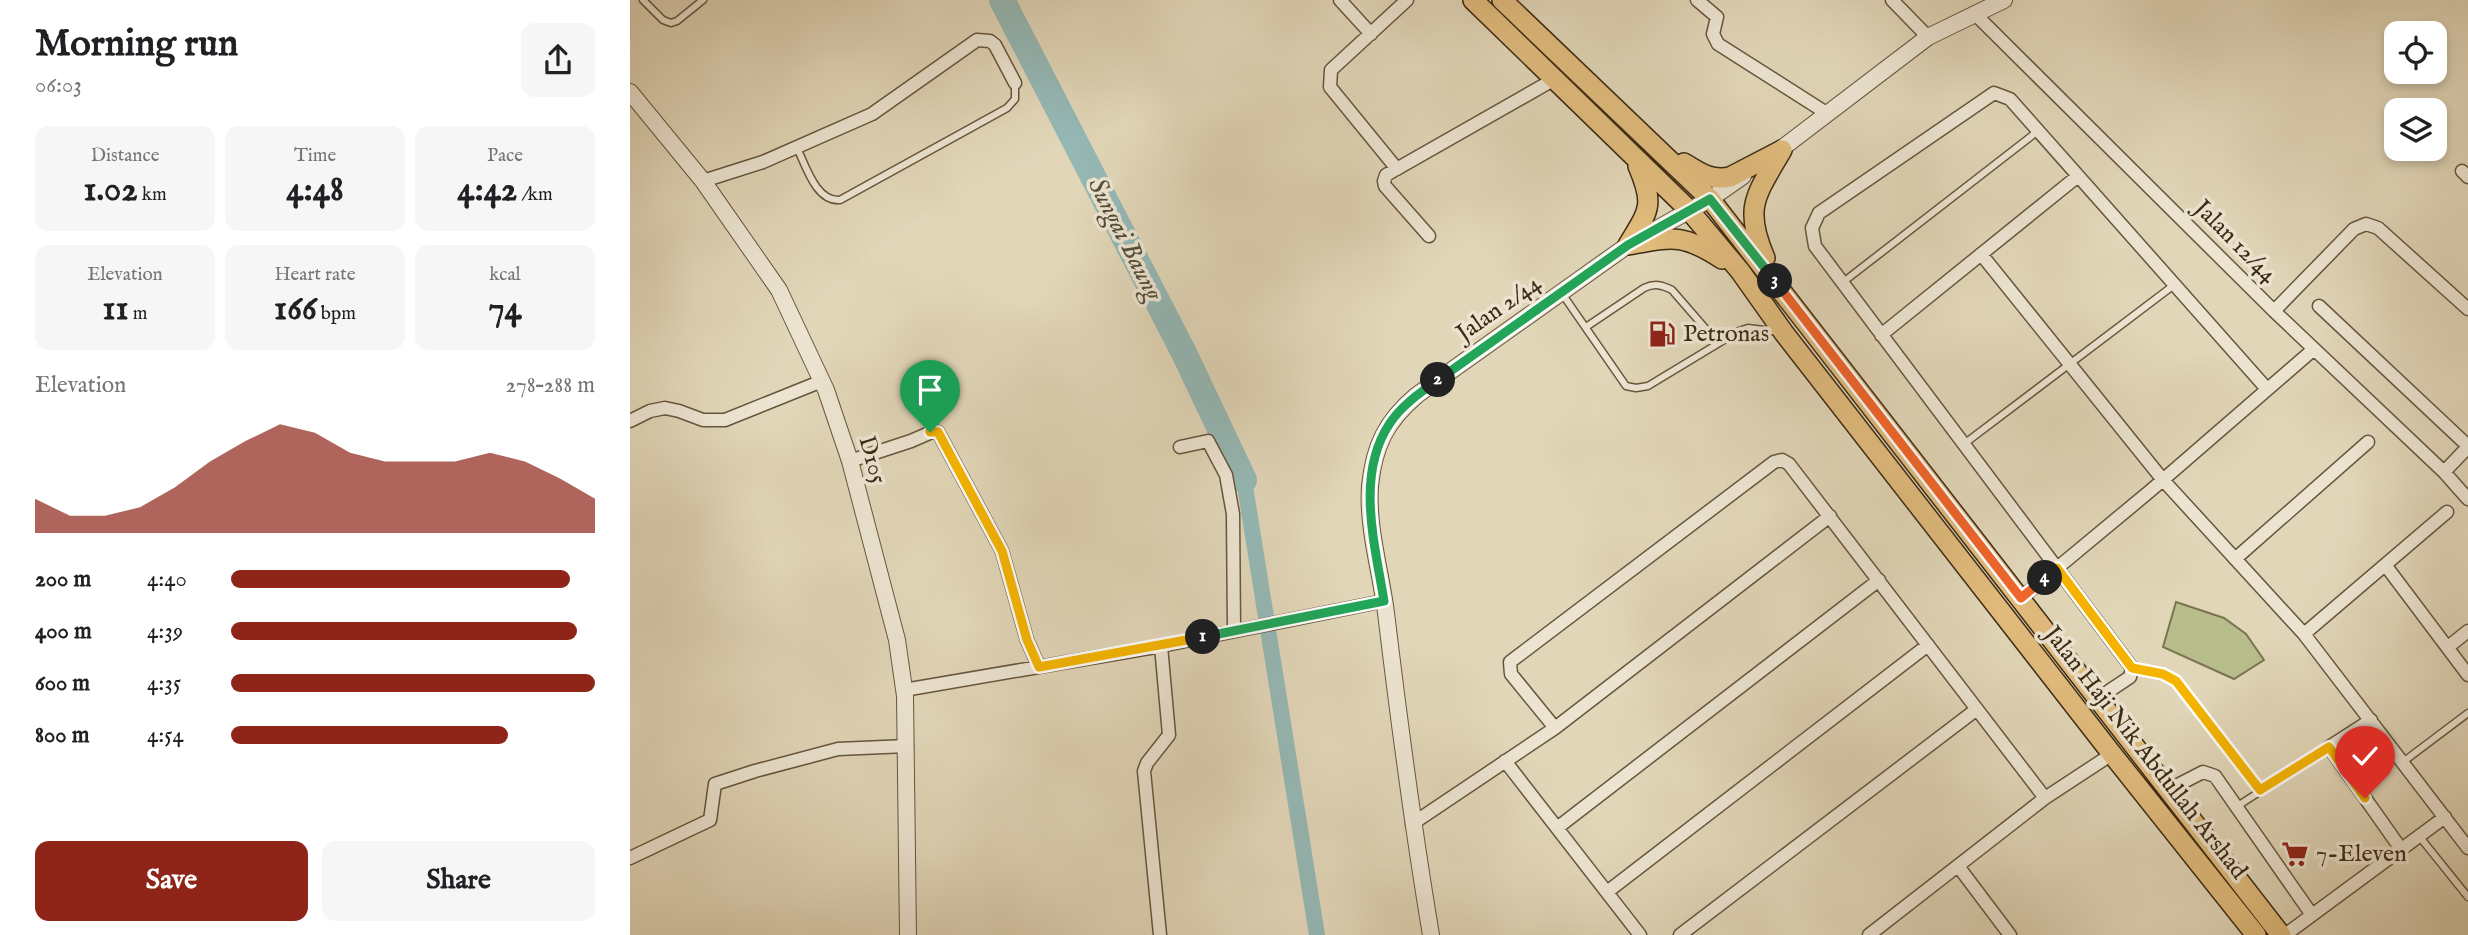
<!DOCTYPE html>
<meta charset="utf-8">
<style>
body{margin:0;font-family:"IM FELL English",serif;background:#f6f6f6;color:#202124;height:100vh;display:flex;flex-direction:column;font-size:26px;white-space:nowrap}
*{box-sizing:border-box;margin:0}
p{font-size:23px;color:#757577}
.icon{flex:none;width:38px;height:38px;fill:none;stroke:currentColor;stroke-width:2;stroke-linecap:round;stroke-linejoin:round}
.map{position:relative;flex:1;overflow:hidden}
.panel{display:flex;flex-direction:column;background:#fff;width:630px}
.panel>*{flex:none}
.buttons{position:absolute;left:1754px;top:21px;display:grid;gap:14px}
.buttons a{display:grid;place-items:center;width:63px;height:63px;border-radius:14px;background:#fff;box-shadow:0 4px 10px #0003;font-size:35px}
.pin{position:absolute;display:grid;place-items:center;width:60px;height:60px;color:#fff;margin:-72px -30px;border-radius:50% 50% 50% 0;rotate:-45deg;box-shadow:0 0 7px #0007}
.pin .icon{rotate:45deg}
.km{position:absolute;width:35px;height:35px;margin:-18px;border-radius:50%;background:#222;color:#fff;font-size:19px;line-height:35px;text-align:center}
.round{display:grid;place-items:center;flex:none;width:74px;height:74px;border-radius:14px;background:#f6f6f6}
.head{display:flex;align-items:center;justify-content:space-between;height:119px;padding:0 35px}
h1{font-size:38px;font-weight:800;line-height:52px}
.stats{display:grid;grid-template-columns:repeat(3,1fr);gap:10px;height:119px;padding:7px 35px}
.stats div{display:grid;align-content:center;border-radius:14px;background:#f6f6f6;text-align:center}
.stats b{font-size:35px;font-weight:800}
.stats small{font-size:19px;font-weight:400}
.stats p{font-size:19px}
.chart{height:196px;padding:14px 35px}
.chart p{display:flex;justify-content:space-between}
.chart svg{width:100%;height:126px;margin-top:7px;fill:#8f2418;opacity:.7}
.button{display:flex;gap:14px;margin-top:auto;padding:14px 35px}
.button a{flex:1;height:80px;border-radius:14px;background:#8f2418;color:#fff;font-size:28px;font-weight:800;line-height:80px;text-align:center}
.button a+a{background:#f6f6f6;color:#202124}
ul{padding:0 35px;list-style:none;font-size:23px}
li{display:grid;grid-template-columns:112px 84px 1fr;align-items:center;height:52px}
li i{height:18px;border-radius:9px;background:#8f2418}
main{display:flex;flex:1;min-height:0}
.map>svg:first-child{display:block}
</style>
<main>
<section class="panel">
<div class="head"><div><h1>Morning run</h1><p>06:03</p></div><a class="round"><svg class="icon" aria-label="share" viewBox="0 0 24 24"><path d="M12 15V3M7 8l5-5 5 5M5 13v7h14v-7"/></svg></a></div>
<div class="stats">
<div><p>Distance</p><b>1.02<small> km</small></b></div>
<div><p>Time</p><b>4:48</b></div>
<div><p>Pace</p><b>4:42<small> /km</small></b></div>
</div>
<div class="stats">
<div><p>Elevation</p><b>11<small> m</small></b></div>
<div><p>Heart rate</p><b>166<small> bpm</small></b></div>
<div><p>kcal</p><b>74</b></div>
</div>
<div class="chart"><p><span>Elevation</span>278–288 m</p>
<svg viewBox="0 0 160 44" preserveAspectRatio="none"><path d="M0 44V32L10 38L20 38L30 35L40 28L50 19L60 12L70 6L80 9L90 16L100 19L110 19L120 19L130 16L140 19L150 25L160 32V44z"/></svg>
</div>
<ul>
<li><b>200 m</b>4:40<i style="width:93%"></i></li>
<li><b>400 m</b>4:39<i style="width:95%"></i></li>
<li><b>600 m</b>4:35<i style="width:100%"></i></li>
<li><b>800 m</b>4:54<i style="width:76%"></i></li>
</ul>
<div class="button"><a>Save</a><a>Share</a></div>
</section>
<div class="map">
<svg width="1838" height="935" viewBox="0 0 1838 935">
<rect width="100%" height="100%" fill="#e1d6b8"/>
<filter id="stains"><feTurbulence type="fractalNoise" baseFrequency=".00286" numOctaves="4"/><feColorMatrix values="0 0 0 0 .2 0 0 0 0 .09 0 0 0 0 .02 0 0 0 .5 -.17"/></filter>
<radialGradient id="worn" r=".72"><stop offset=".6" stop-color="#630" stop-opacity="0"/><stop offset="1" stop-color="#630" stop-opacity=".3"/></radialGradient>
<path fill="#b7bd8b" stroke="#7a7450" stroke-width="2" d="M1546 602 1594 618 1616 634 1634 660 1604 679 1533 647Z"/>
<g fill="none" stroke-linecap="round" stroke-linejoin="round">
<path stroke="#95b8b5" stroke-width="16" d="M614 480 687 935"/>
<path stroke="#95b8b5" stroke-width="26" d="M372 0 555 355 614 480"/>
<g stroke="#67563d" stroke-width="9">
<path id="service" d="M13 0 33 20 41 23 47 21 73 0
M167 148C176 166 186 202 210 200L377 108 385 99V83
M1212 283 1408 131
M933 295 996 386 1006 388 1018 386 1109 331 1118 328 1149 332
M956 327 1014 288C1025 283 1032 285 1042 290L1088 343
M1334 444 1544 285
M1502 668 1533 674 1546 681 1631 790
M1773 762 1838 713
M1606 807 1699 747
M1789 836 1838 897"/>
</g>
<g stroke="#67563d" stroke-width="15">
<path id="minor" d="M710 0 741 34
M1067 0 1087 17 1083 34 1088 44 1198 114
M1262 0 1298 37
M1344 13 1644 311 1814 472 1838 499
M767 169 700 87 701 70 777 0
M1832 171 1838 177
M73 181 133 162 242 114 347 40 360 41 365 45 385 83
M799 236 755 186 754 181 756 175 923 80
M1351 254 1533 480 1674 634 1838 848
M1689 306 1838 446
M1644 311 1724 229 1736 224 1748 228 1838 309
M1251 335 1448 176
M0 421 20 411 35 408 49 411 73 420H95L192 381
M550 447 578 441 596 475 603 514 604 630
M220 461 281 441 304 431 308 432 372 551 397 640 409 667
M1814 472 1838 447
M1605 559 1738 442
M1756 566 1838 675
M1391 598 1520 491 1684 349
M1674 634 1817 512
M1818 647 1838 631
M274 690 531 646 754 601
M1467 699 1500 677 1502 668 1185 246 1182 228 1189 213 1364 93 1380 99 1637 389
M1741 720 1699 747 1771 849
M925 728 881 674 880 662 1144 462 1152 460 1159 464 1415 798
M875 761 1010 935
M1538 790 1573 772 1585 776 1682 915
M782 824 925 728 1200 516
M927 828 1249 580
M0 858 80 820 85 784 125 771 208 749 277 746
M1328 866 1380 935
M977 892 1298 645
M530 935 514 771 517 763 539 735 531 646
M1050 935 1347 709
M1239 935 1415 798 1482 754
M1655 935 1815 817"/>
</g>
<g stroke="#67563d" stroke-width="18">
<path id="tertiary" d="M0 92 73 181 149 290 196 390 220 461 267 640 275 696 278 935
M1143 155 1298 37 1374 0
M801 935C783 828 769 721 756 613 751 572 737 528 740 486 744 446 756 421 787 395L998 245 1080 199 1113 176"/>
</g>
<g stroke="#3e2b14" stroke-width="22">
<path id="primary" d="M843 0 1059 210 1110 271 1154 333 1482 754 1626 935
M872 0 1080 199 1651 935
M1054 163C1070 173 1081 181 1100 177L1152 150
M998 245C1043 237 1052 233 1092 259
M998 245C1019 210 1025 206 1008 166
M1135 258C1113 207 1126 195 1152 150"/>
</g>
<use href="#service" stroke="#ece4d1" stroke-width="6"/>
<use href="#minor" stroke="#ece4d1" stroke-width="12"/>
<use href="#tertiary" stroke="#ece4d1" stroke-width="16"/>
<use href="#primary" stroke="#e0bb7c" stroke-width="19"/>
</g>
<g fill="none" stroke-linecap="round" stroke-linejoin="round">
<g stroke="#fff" stroke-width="14">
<path id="split-1" d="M300 432H308L372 551 397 640 409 667 573 637"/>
</g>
<g stroke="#fff" stroke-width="14">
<path id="split-2" d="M573 637 754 601C745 544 725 475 760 423 772 405 791 392 808 380"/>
</g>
<g stroke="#fff" stroke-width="14">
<path id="split-3" d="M808 380 998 245 1080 199 1145 281"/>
</g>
<g stroke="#fff" stroke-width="14">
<path id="split-4" d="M1145 281 1391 598 1415 578"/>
</g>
<g stroke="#fff" stroke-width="14">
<path id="split-5" d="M1415 578 1427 568 1502 668 1533 674 1546 681 1630 790 1699 747 1735 798"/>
</g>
<use href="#split-1" stroke="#f5b400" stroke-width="9"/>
<use href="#split-2" stroke="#22a559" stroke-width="9"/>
<use href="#split-3" stroke="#22a559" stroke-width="9"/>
<use href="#split-4" stroke="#f0652b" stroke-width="9"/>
<use href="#split-5" stroke="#f5b400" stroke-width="9"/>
</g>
<defs>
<g id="fuel-bare" transform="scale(2.1)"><path d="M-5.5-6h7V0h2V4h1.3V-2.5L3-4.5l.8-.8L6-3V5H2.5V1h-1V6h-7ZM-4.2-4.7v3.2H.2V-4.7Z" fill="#8f2418" stroke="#ece4d1" stroke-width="2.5" paint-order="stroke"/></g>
<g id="supermarket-bare" transform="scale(2.1)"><path d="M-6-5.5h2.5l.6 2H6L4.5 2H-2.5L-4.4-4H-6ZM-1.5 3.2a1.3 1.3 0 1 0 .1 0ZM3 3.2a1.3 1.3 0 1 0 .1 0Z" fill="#8f2418" stroke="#ece4d1" stroke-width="2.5" paint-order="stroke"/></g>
</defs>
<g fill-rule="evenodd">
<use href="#fuel-bare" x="1032" y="334"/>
<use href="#supermarket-bare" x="1665" y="854"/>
</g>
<g text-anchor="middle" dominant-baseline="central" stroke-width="7" stroke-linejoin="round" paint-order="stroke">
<g font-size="24" fill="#3e2b14" stroke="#ece4d1">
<text transform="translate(1605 242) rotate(45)">Jalan 12/44</text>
<text transform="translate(869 309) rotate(-35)">Jalan 2/44</text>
<text transform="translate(242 460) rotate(74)">D105</text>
<text transform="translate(1515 753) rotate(52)">Jalan Haji Nik Abdullah Arshad</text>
</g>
<g font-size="24" fill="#3e2b14" stroke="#ece4d1" text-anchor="start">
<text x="1053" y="334">Petronas</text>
<text x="1686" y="854">7-Eleven</text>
</g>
<g font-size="26" font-style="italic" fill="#544e3c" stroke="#ece4d1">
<text transform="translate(495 239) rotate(63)">Sungai Baung</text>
</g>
</g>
<rect width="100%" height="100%" filter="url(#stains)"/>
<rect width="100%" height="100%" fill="url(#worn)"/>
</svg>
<div class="buttons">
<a><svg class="icon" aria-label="locate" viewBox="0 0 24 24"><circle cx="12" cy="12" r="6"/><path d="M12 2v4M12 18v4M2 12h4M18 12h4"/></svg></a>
<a><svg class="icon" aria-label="layers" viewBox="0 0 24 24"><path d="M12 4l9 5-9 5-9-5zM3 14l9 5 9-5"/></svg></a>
</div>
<div class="pin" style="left:300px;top:432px;background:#1e9e55"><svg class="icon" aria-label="arrive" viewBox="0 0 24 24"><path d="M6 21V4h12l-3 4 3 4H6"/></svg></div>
<div class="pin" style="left:1735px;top:798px;background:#d93025"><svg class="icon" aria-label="check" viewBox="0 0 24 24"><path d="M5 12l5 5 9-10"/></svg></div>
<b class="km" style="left:573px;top:637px">1</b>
<b class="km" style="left:808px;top:380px">2</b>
<b class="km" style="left:1145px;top:281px">3</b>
<b class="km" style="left:1415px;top:578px">4</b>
</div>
</main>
